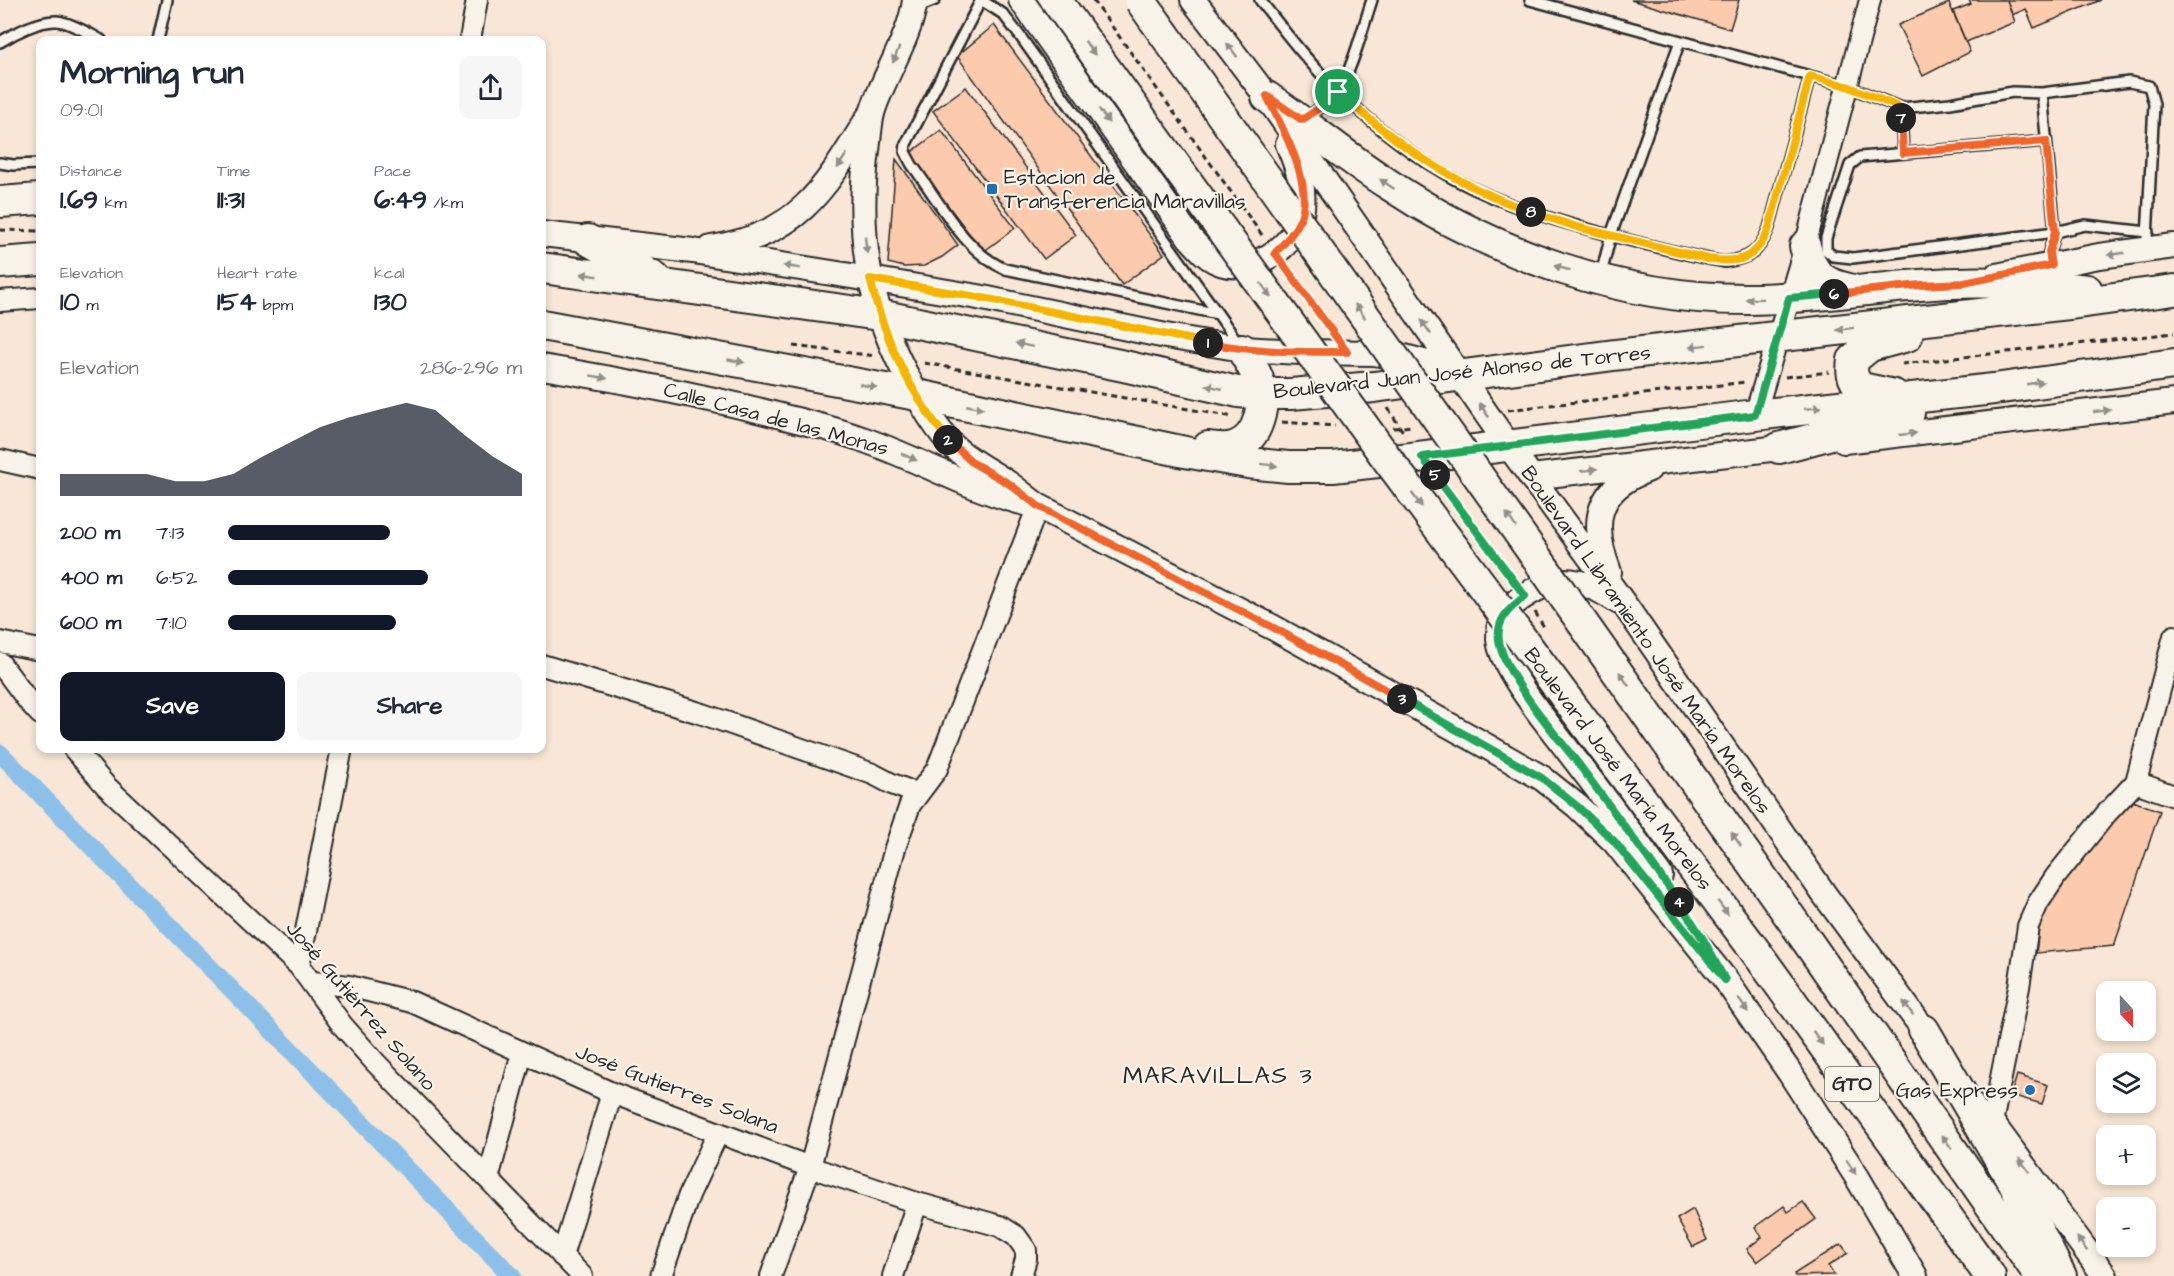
<!DOCTYPE html>
<meta charset="utf-8">
<style>
body{margin:0;font-family:"Architects Daughter",sans-serif;background:#f6f6f7;color:#1f2937;height:100vh;display:flex;flex-direction:column;font-size:22px;white-space:nowrap}
*{box-sizing:border-box;margin:0}
p{font-size:20px;color:#747a83}
.icon{flex:none;width:33px;height:33px;fill:none;stroke:currentColor;stroke-width:2;stroke-linecap:round;stroke-linejoin:round}
.map{position:relative;flex:1;overflow:hidden}
.details{position:absolute;left:36px;top:36px;width:510px;height:717px;display:flex;flex-direction:column;background:#fff;border-radius:12px;box-shadow:0 3px 9px #0003}
.details>*{flex:none}
.needle{width:39px;rotate:158deg}
.buttons{position:absolute;left:2096px;top:981px;display:grid;gap:12px}
.buttons a{display:grid;place-items:center;width:60px;height:60px;border-radius:12px;background:#fff;box-shadow:0 3px 9px #0003;font-size:30px}
.pin{position:absolute;display:grid;place-items:center;width:51px;height:51px;color:#fff;margin:-26px;border:3px solid #fff;border-radius:50%;box-shadow:0 2px 6px #0007}
.km{position:absolute;width:30px;height:30px;margin:-15px;border-radius:50%;background:#222;color:#fff;font-size:16px;line-height:30px;text-align:center}
.round{display:grid;place-items:center;flex:none;width:63px;height:63px;border-radius:12px;background:#f6f6f7}
.head{display:flex;align-items:center;justify-content:space-between;height:102px;padding:0 24px}
h1{font-size:33px;font-weight:700;line-height:45px}
.metrics{display:grid;grid-template-columns:repeat(3,1fr);gap:9px;height:102px;padding:6px 24px}
.metrics div{display:grid;align-content:center}
.metrics b{font-size:26px;font-weight:700}
.metrics small{font-size:16px;font-weight:400}
.metrics p{font-size:16px}
.chart{height:168px;padding:12px 24px}
.chart p{display:flex;justify-content:space-between}
.chart svg{width:100%;height:108px;margin-top:6px;fill:#111827;opacity:.7}
.cta{display:flex;gap:12px;margin-top:auto;padding:12px 24px}
.cta a{flex:1;height:69px;border-radius:12px;background:#111827;color:#fff;font-size:24px;font-weight:700;line-height:69px;text-align:center}
.cta a+a{background:#f6f6f7;color:#1f2937}
ul{padding:0 24px;list-style:none;font-size:20px}
li{display:grid;grid-template-columns:96px 72px 1fr;align-items:center;height:45px}
li i{height:15px;border-radius:8px;background:#111827}
.map>svg:first-child{display:block}
</style>
<div class="map">
<svg width="2174" height="1276" viewBox="0 0 2174 1276">
<rect width="100%" height="100%" fill="#f8e7d6"/>
<filter id="ink" filterUnits="userSpaceOnUse"><feTurbulence type="fractalNoise" baseFrequency=".0167" numOctaves="2"/><feDisplacementMap in="SourceGraphic" scale="12" xChannelSelector="R" yChannelSelector="G"/><feConvolveMatrix kernelMatrix="1 2 1 2 8 2 1 2 1" color-interpolation-filters="sRGB"/></filter>
<g filter="url(#ink)">
<g fill="none" stroke-linecap="round" stroke-linejoin="round">
<path stroke="#8cc0e9" stroke-width="18" d="M0 753 512 1276"/>
</g>
<path fill="#fccaac" stroke="#2b2b2b" stroke-width="1.5" d="M1631 0H1739L1730 29Z
M1969 0H2007L2015 22 1966 42 1953 11 1971 4Z
M2007 0H2101L2034 28 2026 9 2012 15Z
M1949 3 1970 52 1923 76 1898 25Z
M994 25 1164 254 1122 285 957 56Z
M966 87 1076 235 1044 259 933 111Z
M941 130 1015 228 983 252 909 154Z
M896 159 958 245 942 257 924 266 904 267 888 263Z
M2124 798 2160 811 2114 946 2036 953 2041 912Z
M2017 1075 2048 1085 2042 1104 2011 1095Z
M1803 1202 1816 1219 1757 1262 1747 1249 1762 1237 1755 1227 1784 1206 1788 1212Z
M1693 1209 1707 1240 1693 1247 1677 1219Z
M1841 1244 1848 1253 1828 1266 1834 1275 1795 1276 1794 1274Z"/>
<g fill="none" stroke-linecap="round" stroke-linejoin="round">
<g stroke="#2b2b2b" stroke-width="14">
<path id="service" d="M1260 0C1285 32 1310 65 1340 93 1375 126 1414 158 1456 180 1513 210 1574 226 1636 242 1666 249 1695 257 1725 262 1750 258 1759 253 1769 228L1810 76
M1530 0 1847 86 1901 108 1950 103 2013 92 2042 93 2055 232 2049 252 2051 265
M918 7 935 0
M158 40 167 0
M0 42C14 33 40 20 57 21 70 22 90 34 101 40
M2042 93 2129 82 2149 86 2154 104 2147 238
M1901 108 1903 153
M1304 119C1315 111 1329 104 1337 93 1351 74 1364 24 1372 0
M2046 141 1860 157 1850 165 1826 238V250L1833 256 1853 258 2055 232 2085 225 2148 232
M0 163 13 165 40 164
M1601 274 1611 235 1680 41
M1218 314 1005 269C963 251 939 200 912 165L905 152 906 144 981 0 1003 14 1020 36 1218 314 1239 344"/>
</g>
<g stroke="#2b2b2b" stroke-width="24">
<path id="minor" d="M470 40 477 0
M0 301 40 298
M1755 415 1805 246 1870 0
M0 460 40 469
M0 642 40 650
M0 663 29 702 40 714
M542 665 703 714 873 774 892 784 918 794
M73 748 106 786 299 966 343 1026 375 1062 582 1276
M2136 782 2174 796
M299 966 342 748
M313 982 349 986 412 1002 612 1093 810 1167 917 1203 1000 1226 1016 1236 1026 1250V1259L1021 1276
M1992 1123 2019 987 2028 926 2038 903 2056 876 2106 814 2136 782 2174 636
M488 1179 522 1053
M562 1256 612 1093
M661 1276 689 1195 718 1133
M771 1276 810 1167 895 848 910 805 937 769 1038 506
M893 1276 917 1203"/>
</g>
<g stroke="#2b2b2b" stroke-width="28">
<path id="tertiary" d="M915 0C911 36 884 75 873 110 869 122 869 137 867 150 856 238 869 309 912 386 924 407 936 429 953 446 970 462 990 471 1009 484 1019 491 1028 499 1038 506L1274 628 1474 739 1542 778 1577 806 1614 841 1725 979 1790 1073 1857 1177 1915 1276
M1021 0 1190 238C1199 248 1206 257 1218 262 1250 275 1295 249 1301 215 1306 189 1298 168 1288 144
M1193 0 1267 97 1508 445 1624 604 1824 894 1935 1045
M542 234 693 251 870 279 978 297 1166 336 1242 349 1300 352 1374 353 1405 357 1431 364 1460 375
M711 248C800 234 824 190 868 118
M1996 276 2099 256 2174 246
M542 367C621 380 699 395 777 415 804 422 831 428 856 437 914 456 966 488 1025 503
M1844 441 2174 402
M1531 477 1797 446
M1609 572C1590 522 1595 489 1649 469
M1619 602C1602 591 1585 581 1564 581 1544 582 1508 601 1501 621 1499 625 1499 634 1499 639 1501 670 1554 731 1573 757 1603 796 1633 835 1660 875
M1989 1119 2105 1276"/>
</g>
<g stroke="#2b2b2b" stroke-width="34">
<path id="primary" d="M1267 97C1308 125 1346 157 1388 184 1493 254 1623 300 1749 299 1807 299 1863 289 1920 285 1975 280 2033 283 2087 290
M0 202 40 199
M588 240 655 278
M1805 246C1813 277 1822 283 1853 290
M0 263 40 260
M542 268 879 315 1124 366 1238 392 1262 394H1291L1374 387 1614 355 2069 304 2174 290
M542 325 917 395 1185 452 1248 463 1288 467H1333L1378 462 1755 415 1994 389 2174 364
M1894 395 1861 388C1852 379 1851 372 1853 360L1870 346 1907 336
M1208 447C1217 448 1227 450 1236 446 1259 438 1266 404 1259 382 1256 371 1248 360 1242 349
M1779 448 1909 413
M1805 938 2040 1276
M1759 956 1990 1276
M1924 1030 2012 1180 2061 1276"/>
</g>
<path stroke="#2b2b2b" stroke-width="3" stroke-dasharray="6 4.5" stroke-linecap="butt" d="M1093 0 1262 235
M0 230 40 231
M1285 267 1333 332
M793 346 876 356
M924 363 1234 417
M1902 364 2174 333
M1785 377 1829 372
M1388 408 1405 435
M1508 410 1746 382
M1282 422 1335 426
M1393 428 1413 426
M1438 479 1513 579
M1535 612 1544 627"/>
<use href="#service" stroke="#f7f3e8" stroke-width="9"/>
<use href="#minor" stroke="#f7f3e8" stroke-width="20"/>
<use href="#tertiary" stroke="#f7f3e8" stroke-width="24"/>
<use href="#primary" stroke="#f7f3e8" stroke-width="30"/>
<g stroke="#2b2b2b" stroke-width="34" stroke-linecap="butt">
<path id="primary-bridge" d="M1056 0 1388 460 1759 956
M1140 0C1362 313 1585 624 1805 938"/>
</g>
<use href="#primary-bridge" stroke="#f7f3e8" stroke-width="30"/>
</g>
<defs><path id="oneway-solid" d="M-6-.8H1V-3.2L6.5 0L1 3.2V.8H-6Z" transform="scale(1.5)"/></defs>
<g fill="#918f8a">
<use href="#oneway-solid" transform="translate(1090 48) rotate(54)"/>
<use href="#oneway-solid" transform="translate(1232 50) rotate(-127)"/>
<use href="#oneway-solid" transform="translate(896 55) rotate(112)"/>
<use href="#oneway-solid" transform="translate(1104 116) rotate(55)"/>
<use href="#oneway-solid" transform="translate(842 161) rotate(123)"/>
<use href="#oneway-solid" transform="translate(1387 184) rotate(-146)"/>
<use href="#oneway-solid" transform="translate(866 245) rotate(83)"/>
<use href="#oneway-solid" transform="translate(2116 254) rotate(172)"/>
<use href="#oneway-solid" transform="translate(792 267) rotate(-171)"/>
<use href="#oneway-solid" transform="translate(1562 268) rotate(-164)"/>
<use href="#oneway-solid" transform="translate(589 275) rotate(-172)"/>
<use href="#oneway-solid" transform="translate(1266 290) rotate(54)"/>
<use href="#oneway-solid" transform="translate(1754 299) rotate(179)"/>
<use href="#oneway-solid" transform="translate(1360 311) rotate(-126)"/>
<use href="#oneway-solid" transform="translate(1426 327) rotate(-125)"/>
<use href="#oneway-solid" transform="translate(1845 329) rotate(173)"/>
<use href="#oneway-solid" transform="translate(1024 345) rotate(-168)"/>
<use href="#oneway-solid" transform="translate(1698 346) rotate(173)"/>
<use href="#oneway-solid" transform="translate(736 361) rotate(10)"/>
<use href="#oneway-solid" transform="translate(599 377) rotate(10)"/>
<use href="#oneway-solid" transform="translate(2035 383) rotate(-8)"/>
<use href="#oneway-solid" transform="translate(868 386) rotate(11)"/>
<use href="#oneway-solid" transform="translate(1214 387) rotate(-167)"/>
<use href="#oneway-solid" transform="translate(975 407) rotate(11)"/>
<use href="#oneway-solid" transform="translate(1813 408) rotate(-6)"/>
<use href="#oneway-solid" transform="translate(1484 410) rotate(-124)"/>
<use href="#oneway-solid" transform="translate(2102 411) rotate(-7)"/>
<use href="#oneway-solid" transform="translate(1908 434) rotate(-6)"/>
<use href="#oneway-solid" transform="translate(909 457) rotate(24)"/>
<use href="#oneway-solid" transform="translate(1269 465) rotate(7)"/>
<use href="#oneway-solid" transform="translate(1589 470) rotate(-7)"/>
<use href="#oneway-solid" transform="translate(1417 500) rotate(53)"/>
<use href="#oneway-solid" transform="translate(1511 520) rotate(-125)"/>
<use href="#oneway-solid" transform="translate(1624 679) rotate(-125)"/>
<use href="#oneway-solid" transform="translate(1736 839) rotate(-125)"/>
<use href="#oneway-solid" transform="translate(1723 908) rotate(53)"/>
<use href="#oneway-solid" transform="translate(1743 1005) rotate(55)"/>
<use href="#oneway-solid" transform="translate(1908 1008) rotate(-126)"/>
<use href="#oneway-solid" transform="translate(1818 1038) rotate(54)"/>
<use href="#oneway-solid" transform="translate(1947 1142) rotate(-125)"/>
<use href="#oneway-solid" transform="translate(2024 1165) rotate(-127)"/>
<use href="#oneway-solid" transform="translate(1851 1167) rotate(57)"/>
<use href="#oneway-solid" transform="translate(2082 1244) rotate(-126)"/>
</g>
</g>
<g fill="none" stroke-linecap="round" stroke-linejoin="round" filter="url(#ink)">
<g stroke="#fff" stroke-width="12">
<path id="split-1" d="M1208 343C1254 352 1300 352 1347 352L1275 253C1285 243 1294 233 1300 220 1315 184 1282 129 1267 96L1302 120 1331 100 1338 92"/>
</g>
<g stroke="#fff" stroke-width="12">
<path id="split-2" d="M948 440C910 393 884 338 870 279L978 297 1208 343"/>
</g>
<g stroke="#fff" stroke-width="12">
<path id="split-3" d="M948 440 973 463 1008 483 1038 506 1274 628 1402 699"/>
</g>
<g stroke="#fff" stroke-width="12">
<path id="split-4" d="M1402 699 1542 778 1577 806 1614 841 1725 980 1703 939 1679 902"/>
</g>
<g stroke="#fff" stroke-width="12">
<path id="split-5" d="M1435 475 1525 596C1510 608 1496 619 1499 640 1503 675 1558 737 1580 766 1613 811 1647 856 1679 902"/>
</g>
<g stroke="#fff" stroke-width="12">
<path id="split-6" d="M1435 475 1422 457 1755 415 1789 298 1834 294"/>
</g>
<g stroke="#fff" stroke-width="12">
<path id="split-7" d="M1834 294 1920 285 1964 283 2051 265 2049 252 2055 232 2046 141 1903 153 1901 118"/>
</g>
<g stroke="#fff" stroke-width="12">
<path id="split-8" d="M1531 212 1577 227 1708 259C1739 264 1757 259 1769 228L1810 76 1847 86 1901 108V118"/>
</g>
<g stroke="#fff" stroke-width="12">
<path id="split-9" d="M1338 92C1401 148 1452 183 1531 212"/>
</g>
<use href="#split-1" stroke="#f0652b" stroke-width="8"/>
<use href="#split-2" stroke="#f5b400" stroke-width="8"/>
<use href="#split-3" stroke="#f0652b" stroke-width="8"/>
<use href="#split-4" stroke="#22a559" stroke-width="8"/>
<use href="#split-5" stroke="#22a559" stroke-width="8"/>
<use href="#split-6" stroke="#22a559" stroke-width="8"/>
<use href="#split-7" stroke="#f0652b" stroke-width="8"/>
<use href="#split-8" stroke="#f5b400" stroke-width="8"/>
<use href="#split-9" stroke="#f5b400" stroke-width="8"/>
</g>
<g fill="#1f6fb2" stroke="#f7f3e8" stroke-width="2">
<rect x="986" y="183" width="12" height="12" rx="3"/>
<circle cx="2030" cy="1090" r="6"/>
</g>
<g text-anchor="middle" dominant-baseline="central" stroke-width="4.5" stroke-linejoin="round" paint-order="stroke">
<rect fill="#f7f3e8" stroke="#686764" stroke-width="1.5" x="1825" y="1067" width="54" height="34" rx="4.5"/>
<g font-size="20" font-weight="bold" fill="#2b2b2b">
<text x="1852" y="1084">GTO</text>
</g>
<g font-size="21" fill="#2b2b2b" stroke="#f7f3e8" text-anchor="start">
<text x="1004" y="177">Estacion de<tspan x="1004" dy="24">Transferencia Maravillas</tspan></text>
<text x="2018" y="1090" text-anchor="end">Gas Express</text>
</g>
<g font-size="21" fill="#2b2b2b" stroke="#f7f3e8">
<text transform="translate(1462 372) rotate(-6)">Boulevard Juan José Alonso de Torres</text>
<text transform="translate(776 419) rotate(15)">Calle Casa de las Monas</text>
<text transform="translate(1646 640) rotate(55)">Boulevard Libramiento José María Morelos</text>
<text transform="translate(1618 769) rotate(53)">Boulevard José María Morelos</text>
<text transform="translate(361 1006) rotate(49)">José Gutiérrez Solano</text>
<text transform="translate(677 1089) rotate(21)">José Gutierres Solana</text>
</g>
<g font-size="24" letter-spacing="1.5" fill="#2b2b2b" stroke="#f7f3e8">
<text x="1218" y="1076">MARAVILLAS 3</text>
</g>
</g>
</svg>
<div class="buttons">
<a><svg class="needle" viewBox="-14 -14 28 28"><path d="M0-13l5 13h-10z" fill="#e53935"/><path d="M0 13l5-13h-10z" fill="#747a83"/></svg></a>
<a><svg class="icon" aria-label="layers" viewBox="0 0 24 24"><path d="M12 4l9 5-9 5-9-5zM3 14l9 5 9-5"/></svg></a>
<a>+</a>
<a>−</a>
</div>
<div class="pin" style="left:1338px;top:92px;background:#1e9e55"><svg class="icon" aria-label="arrive" viewBox="0 0 24 24"><path d="M6 21V4h12l-3 4 3 4H6"/></svg></div>
<b class="km" style="left:1208px;top:343px">1</b>
<b class="km" style="left:948px;top:440px">2</b>
<b class="km" style="left:1402px;top:699px">3</b>
<b class="km" style="left:1679px;top:902px">4</b>
<b class="km" style="left:1435px;top:475px">5</b>
<b class="km" style="left:1834px;top:294px">6</b>
<b class="km" style="left:1901px;top:118px">7</b>
<b class="km" style="left:1531px;top:212px">8</b>
<section class="details">
<div class="head"><div><h1>Morning run</h1><p>09:01</p></div><a class="round"><svg class="icon" aria-label="share" viewBox="0 0 24 24"><path d="M12 15V3M7 8l5-5 5 5M5 13v7h14v-7"/></svg></a></div>
<div class="metrics">
<div><p>Distance</p><b>1.69<small> km</small></b></div>
<div><p>Time</p><b>11:31</b></div>
<div><p>Pace</p><b>6:49<small> /km</small></b></div>
</div>
<div class="metrics">
<div><p>Elevation</p><b>10<small> m</small></b></div>
<div><p>Heart rate</p><b>154<small> bpm</small></b></div>
<div><p>kcal</p><b>130</b></div>
</div>
<div class="chart"><p><span>Elevation</span>286–296 m</p>
<svg viewBox="0 0 160 44" preserveAspectRatio="none"><path d="M0 44V35L10 35L20 35L30 35L40 38L50 38L60 35L70 28L80 22L90 16L100 12L110 9L120 6L130 9L140 19L150 28L160 35V44z"/></svg>
</div>
<ul>
<li><b>200 m</b>7:13<i style="width:55%"></i></li>
<li><b>400 m</b>6:52<i style="width:68%"></i></li>
<li><b>600 m</b>7:10<i style="width:57%"></i></li>
</ul>
<div class="cta"><a>Save</a><a>Share</a></div>
</section>
</div>
